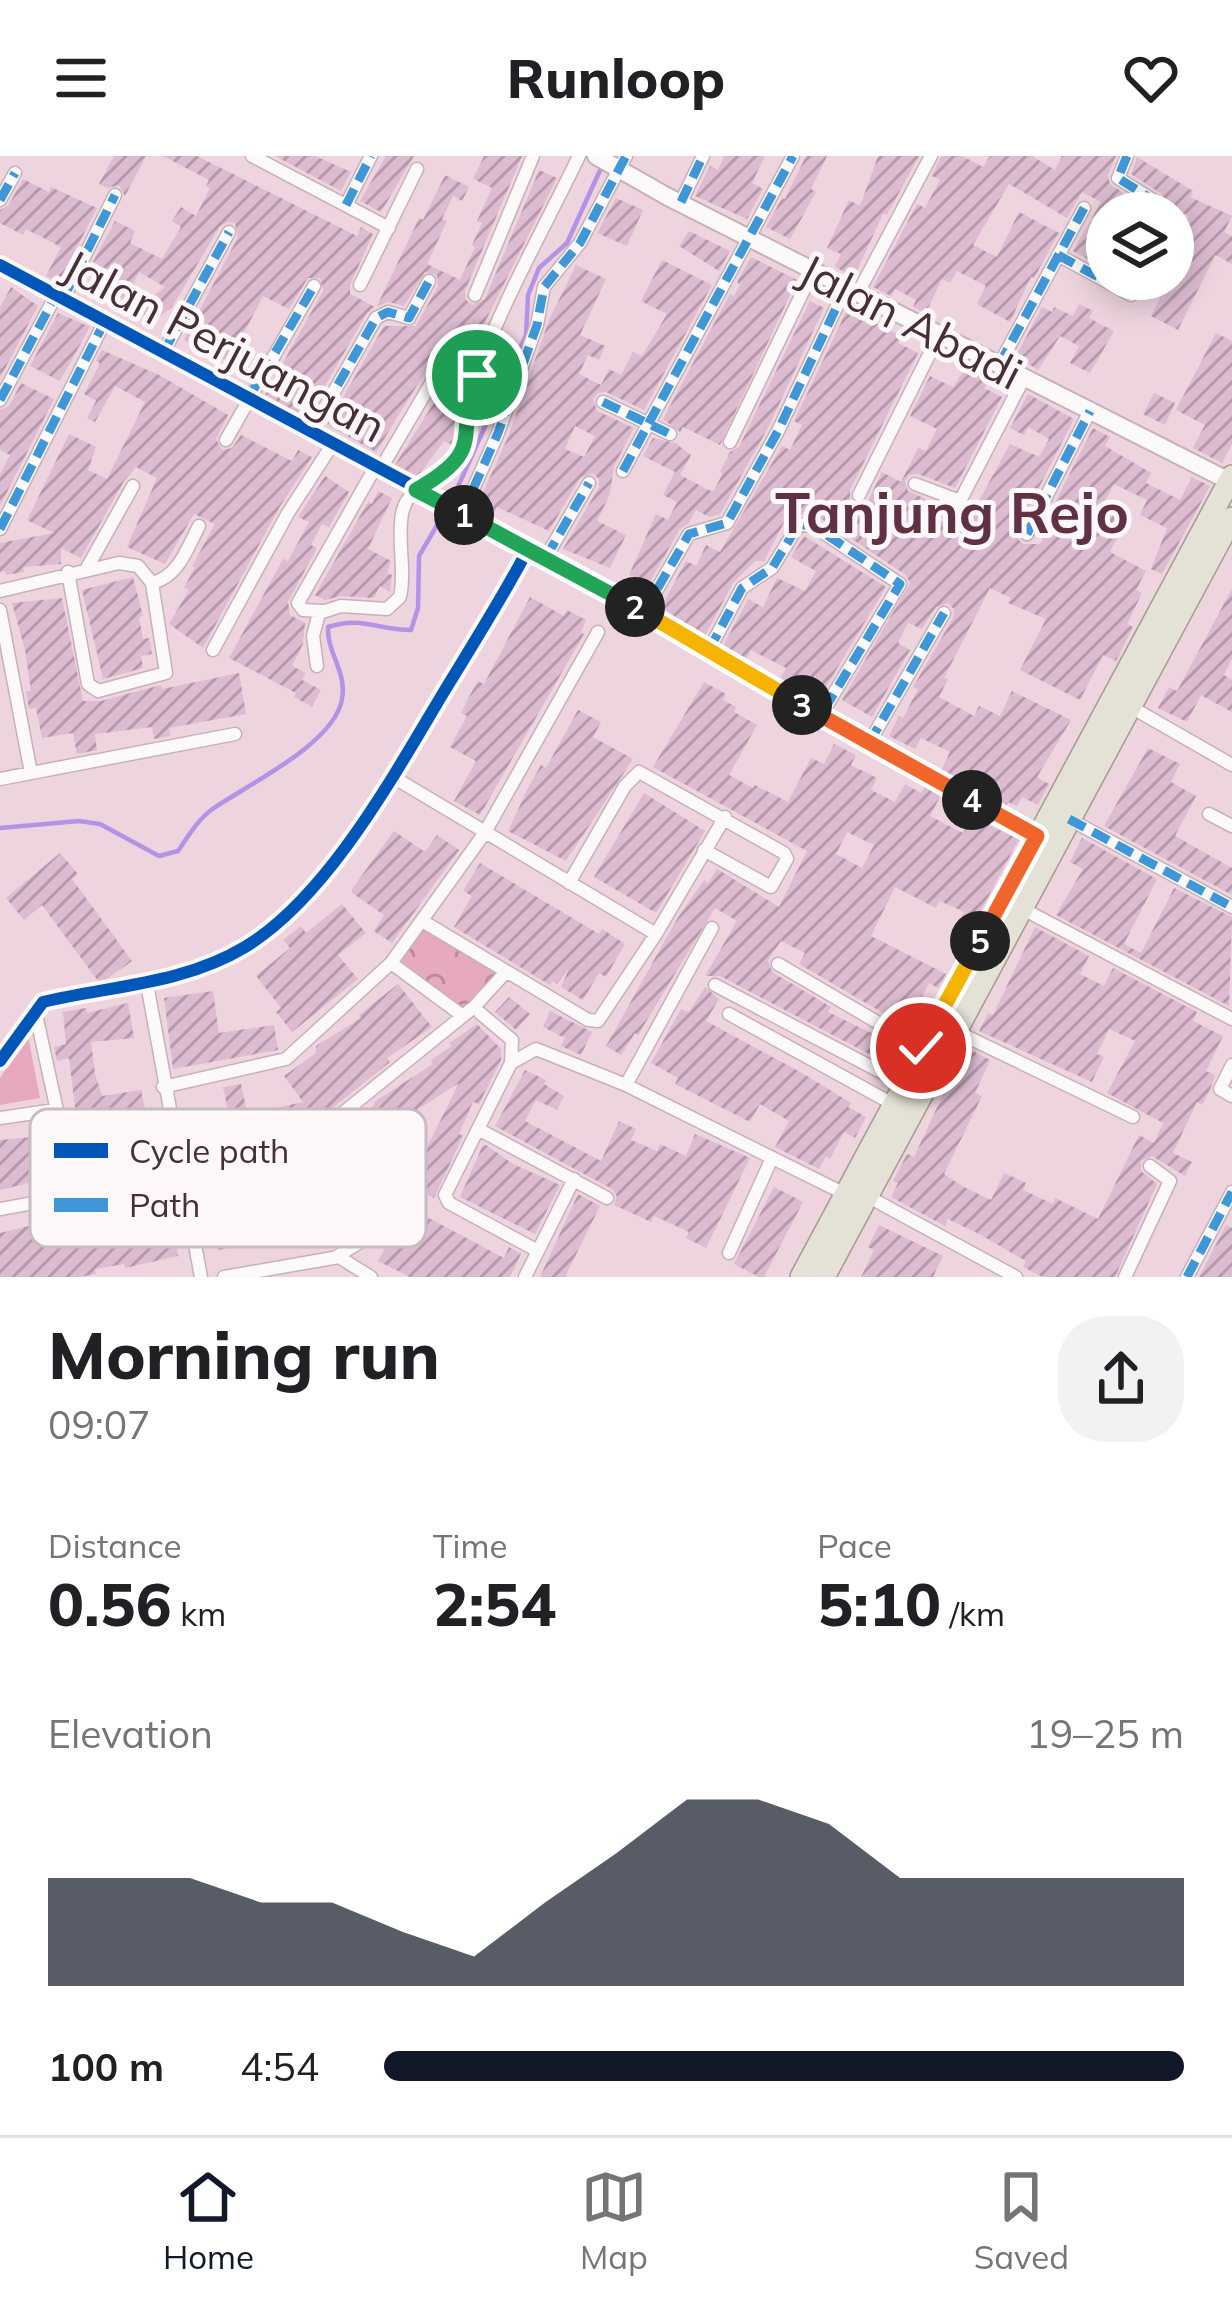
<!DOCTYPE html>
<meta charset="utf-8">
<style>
body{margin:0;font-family:Mulish,sans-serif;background:#f2f2f2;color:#202124;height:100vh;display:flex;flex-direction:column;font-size:45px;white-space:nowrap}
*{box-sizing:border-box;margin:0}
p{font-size:39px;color:#757577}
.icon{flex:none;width:66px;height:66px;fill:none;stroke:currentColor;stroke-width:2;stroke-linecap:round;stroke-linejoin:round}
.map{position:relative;height:1121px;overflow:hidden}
.drawer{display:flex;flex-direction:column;background:#fff;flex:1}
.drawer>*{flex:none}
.fabs{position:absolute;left:1086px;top:36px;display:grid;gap:24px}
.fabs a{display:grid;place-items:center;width:108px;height:108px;border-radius:50%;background:#fff;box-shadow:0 6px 30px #0003;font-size:60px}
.pin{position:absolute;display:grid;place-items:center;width:102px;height:102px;color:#fff;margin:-51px;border:6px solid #fff;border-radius:50%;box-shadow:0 3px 12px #0007}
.km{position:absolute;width:60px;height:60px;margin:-30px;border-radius:50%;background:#222;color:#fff;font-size:33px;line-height:60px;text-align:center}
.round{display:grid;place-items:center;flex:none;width:126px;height:126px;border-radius:48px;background:#f2f2f2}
.overview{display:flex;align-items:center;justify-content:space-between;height:204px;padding:0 48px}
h1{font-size:66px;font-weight:800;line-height:90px}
.stats{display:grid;grid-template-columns:repeat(3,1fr);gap:18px;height:204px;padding:12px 48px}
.stats div{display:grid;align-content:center}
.stats b{font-size:60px;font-weight:800}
.stats small{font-size:33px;font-weight:400}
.stats p{font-size:33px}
.chart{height:336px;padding:24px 48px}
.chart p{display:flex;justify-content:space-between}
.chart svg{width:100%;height:216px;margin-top:12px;fill:#111827;opacity:.7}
ul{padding:0 48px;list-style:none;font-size:39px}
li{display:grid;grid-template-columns:192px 144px 1fr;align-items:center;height:90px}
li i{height:30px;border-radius:15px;background:#111827}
header{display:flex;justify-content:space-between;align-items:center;height:156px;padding:0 48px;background:#fff;font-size:54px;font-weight:800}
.menu{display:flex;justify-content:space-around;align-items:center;height:168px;border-top:3px solid #e0e0e0;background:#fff;font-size:33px;color:#757577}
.menu a{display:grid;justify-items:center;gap:6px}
.menu .selected{color:#111827}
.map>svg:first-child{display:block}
</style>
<header><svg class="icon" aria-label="menu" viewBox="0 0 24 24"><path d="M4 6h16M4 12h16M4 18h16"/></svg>Runloop<svg class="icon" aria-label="heart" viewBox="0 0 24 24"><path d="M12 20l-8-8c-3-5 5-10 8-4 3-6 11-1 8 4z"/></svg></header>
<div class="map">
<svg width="1232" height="1121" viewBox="0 0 1232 1121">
<defs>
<pattern id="park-crowns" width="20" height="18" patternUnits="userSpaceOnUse" patternTransform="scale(3)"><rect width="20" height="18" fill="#e7a9c0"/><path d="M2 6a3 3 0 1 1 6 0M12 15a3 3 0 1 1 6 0" fill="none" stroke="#bd8a9d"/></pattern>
<pattern id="building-hatch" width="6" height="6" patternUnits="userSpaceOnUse" patternTransform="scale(3)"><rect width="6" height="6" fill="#ddbcd1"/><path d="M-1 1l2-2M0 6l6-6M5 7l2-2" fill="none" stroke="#b599aa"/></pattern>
</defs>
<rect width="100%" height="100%" fill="#eed4de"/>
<path fill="#e7a9c0" d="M28 880 40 942 0 949V922Z"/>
<path fill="url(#park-crowns)" d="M423 769 496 816 464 857 394 809Z"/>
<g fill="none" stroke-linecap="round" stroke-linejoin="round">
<path stroke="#b492e5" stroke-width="4.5" d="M452 344 526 179 528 139 539 112 567 87 602 10
M0 672 79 665 100 668 159 700 178 695C189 679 198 663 214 652 249 628 335 587 342 543 347 515 327 498 328 471 364 460 376 474 411 474L418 452 419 400 446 354"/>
</g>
<path fill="url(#building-hatch)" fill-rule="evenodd" d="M114 0H146L125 40 119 29 108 32 99 28Z
M163 0H197L357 80 361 71 373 78 350 129V138L375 151 367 157 307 261 265 239 323 135 320 122H308L289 153 263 140 229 206 184 184 238 81 235 67 228 66 220 70 172 151 151 167 138 152 165 131 139 116 125 144 110 136 119 119 93 106 115 65 135 75 130 87 162 103 181 71 172 65 181 51 196 60 210 32 206 30 209 24Z
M275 0H315L351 16 341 35Z
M386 0H414L381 56 360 45Z
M484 0H522L465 135 466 144 472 149 485 143 539 14 557 22 463 210 468 212 450 257 458 262 452 289 444 285 418 320 395 309 445 229 453 208 447 197 434 202 376 296 327 269 384 170H416L438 130 437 119 425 116 404 150 389 146 377 150 419 62 423 64 445 19 469 31 462 45 453 40 442 63 447 65 427 108 460 124 475 91 472 89 482 67 477 65 492 32 473 23Z
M724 0H765L752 27 763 33 747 63 695 40 710 10 718 14Z
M806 0H827L811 33 816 36 790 83 766 71 782 42 785 43Z
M878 0H919L887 59 883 58 854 121 835 111 841 98 827 92 849 44 860 50Z
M941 0H962L983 11 990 0H1032L1055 14 1062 0H1116L1108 19 1110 28 1152 56 1107 57V114L1073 95 1101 46 1082 36 1067 62 1009 28 973 89 997 101 1019 56 1059 77 1034 122 1031 121 1010 166 977 148 986 130 957 115 950 127 942 123 926 157 913 151 916 144 895 133 891 140 873 131 917 48 925 52 940 24 932 20Z
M1137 1 1193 35 1190 41 1232 60 1224 76 1232 80V108L1215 99 1178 174 1151 160 1169 123H1173L1183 94 1173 90 1189 60 1166 48 1162 38 1131 18Z
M23 23 49 36 51 31 97 52 59 127 46 120 61 91 26 73 23 79 0 67V54L8 50Z
M616 42 643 54 627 90 597 77Z
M689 75 730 95 719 115 679 90Z
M751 101 797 124 720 289 683 271 680 276 663 263 730 138 734 140 740 129 737 126Z
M662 104 712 129 644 254 606 236 598 237 593 243 597 255 634 272 614 310 610 338 597 365 626 379 610 412 563 393 599 331V323L593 317 580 322 549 375 497 351 493 361 476 352 508 281 549 164 576 109 606 123 580 179 605 190 599 204 588 199 579 218 601 229 609 213 621 219 633 196 642 200 667 158 641 145ZM575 270 595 280 584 301 565 293Z
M11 131 38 150 0 222V151Z
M810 145 824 152 769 270 720 358 709 361 696 354 689 367 680 373 648 429 629 419 656 358 668 364 677 346 663 339 675 316 643 300 653 282 675 287 691 299 680 319 713 336 723 317 720 316 730 296 739 291Z
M1079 148 1093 155 1089 162 1114 175 1090 217 1070 207 1079 190 1060 180 1038 214 1016 200 1042 151 1052 156 1054 151 1073 160Z
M847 154 902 180 898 187 918 197 850 334V344L855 349 868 345 882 316 901 326 918 292 926 295 937 273 910 260 930 220 953 231 966 211 988 226 984 232 1002 241 955 332 918 318 909 319 905 325 908 335 926 343 920 355 948 369 957 373 969 350 975 352 1010 288 1039 301 1049 283 1028 271 1024 279 1010 272 1028 238 1074 263 1018 373V383L1023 388H1040L1052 364 1047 362 1093 272 1110 281 1105 290 1151 317 1146 327 1180 344 1192 321 1210 330 1162 418 1151 413 1167 372 1140 359 1147 344 1114 328 1104 347 1129 360 1110 396 1146 415 1136 434 1142 437 1127 468 1133 471 1116 505 1103 499 1080 544 1020 514 1046 463 1008 447 1011 442 990 432 944 522 948 523 939 541 974 560 979 550 1000 560 1012 535 1071 564 1037 621 1049 628 1038 649 1022 641 1017 650 1008 646 1006 650 988 641 993 633 966 618 962 626 941 615 950 596 921 582 915 593 889 580 899 560 903 562 918 533 913 531 953 462 954 453 948 447 936 451 922 473 908 467 898 487 910 494 872 561 842 544 910 427 906 419 820 362 789 357 764 405H755L733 427 704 482 659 455 686 405 696 410 706 389 720 396 782 290 790 294 802 269 794 265Z
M58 157 90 171 60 225 30 210Z
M1216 177 1232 185V288L1222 307 1193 292 1205 269 1176 254Z
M102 194 159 219 228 259 216 283 222 294 232 292 241 279 292 305 298 294 312 301 279 352 203 492 169 468 189 434 184 432 195 411 192 410 215 368 194 358 165 408 127 391 157 322 136 311 124 325 81 402 61 392V408L23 411 24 416 6 419 5 415 0 416V387L54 377 27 364 69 278 96 291 88 314 107 323 145 246 115 230 95 266 87 262 96 245 84 238 100 207 96 205Z
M21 227 54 243 0 350V318L10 299 0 294V254L9 250Z
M1154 237 1175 247 1165 269 1143 258Z
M325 320 349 336 329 371 322 368 311 389 317 392 288 446 290 459 305 467 303 488 292 510 306 517 302 524 321 534 312 551 294 541 296 537 229 502 283 403 288 405 309 366 298 361Z
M378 335 392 342 368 393 391 405 387 417 392 419 390 436 380 430 374 442 341 440 325 444 315 439 368 346 372 348Z
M804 380 886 431 817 546 781 522 786 512 751 494 745 506 722 492 748 443 763 451 777 422 805 435 816 415 791 401Z
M133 421 143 460 139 461 143 483 149 482 152 498 141 500 143 512 103 523 82 434Z
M1232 433V503L1224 519 1232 524V556L1201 539 1187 566 1158 552 1169 531 1177 535Z
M530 441 564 460 567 454 586 464 581 476 584 478 480 659 454 645 476 605 450 591 467 560 461 557 470 539 478 525 484 528Z
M62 442 83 545H101L161 529 162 533 239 517 246 558 169 572 170 580 154 583 152 571 95 578 97 594 77 598 73 577 42 582 36 552 29 553 26 535H31L25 494 12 447Z
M704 526 726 538 723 544 736 551 734 556 757 569 729 619 753 632 755 629 788 646 811 602 824 608 834 588 856 599 851 609 877 622 871 634 895 646 905 628 921 637 925 630 941 639 930 660 963 677 973 656 983 662 982 666 1019 683 962 790 950 784 964 756 940 745 936 752 895 731 871 780 946 818 938 832 929 827 907 871 799 808 805 797 781 785 768 804 772 816 831 851 828 856 898 890 888 908 720 820H705L737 765 715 752 638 879 635 877 621 899 606 890 677 763 704 724 708 727 717 713 779 751 807 695 653 611ZM847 676 874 689 862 712 836 698Z
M578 554 601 566 593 581 633 603 566 705 508 675 528 632 541 609 546 612Z
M1148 592 1180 608 1171 626 1196 640 1175 680 1232 712V739L1104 670Z
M644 637 705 675 656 757 594 721Z
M394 675 425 696 437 679 459 694 392 787 374 775 384 759 352 737V733Z
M1082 682 1157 723 1124 788 1141 797 1174 732 1232 761 1229 850 1056 759 1083 713 1070 706Z
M60 697 78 718 72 723 132 805 107 823 98 825 42 749 24 764 6 742Z
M480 707 599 778 602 773 625 788 606 821 599 817 583 844 561 831 569 813 557 828 552 825 550 829 454 771 472 740 463 735Z
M342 748 366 777 338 799 358 823 292 876 276 856 281 852 256 820 290 792 283 784 301 770 306 777Z
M1035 771 1089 800 1080 818 1104 830 1113 812 1197 856 1193 865 1223 880 1206 915 1215 919 1210 934 1202 949 1197 946 1173 997 1192 1006 1185 1020 1152 1000 1141 1005V1015L1157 1028 1115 1121H1043L1023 1111 1026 1105 979 1078 948 1063 945 1070 891 1041 898 1027 893 1025 907 998 914 1001 965 891 990 904 975 937 982 940 944 1018 962 1030 991 1044 1004 1017 1026 1027 1023 1034 1053 1048 1055 1042 1098 1063 1139 979 1154 987 1163 967 1107 937 1135 885 1109 873 1097 898 1104 901 1092 926 979 875 988 857 993 859Z
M398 828 432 871 387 902 390 906 301 977 281 984 271 953 303 946 284 920 316 897V890L361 862 359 859Z
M705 831 719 843 706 865 802 917 851 947 848 951 866 961 855 982 844 976 830 1003 826 1000 819 1013 775 991 789 965 760 948 750 966 675 928 678 922 651 907 681 853 689 856Z
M213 835 219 877 274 869 278 894 173 913 164 842Z
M509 841 530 858 516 874 495 856Z
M128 847 134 882 91 886 95 918 102 940 141 934 155 1000 136 1003 138 1014 95 1016 93 1001 79 1004 75 986 84 984 80 959H76L69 902 57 905 54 891 66 888 63 856 86 852 87 857Z
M550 855 592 876 581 899 561 890 565 882 543 871Z
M477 868 501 893V904L479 948 473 946 459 978 463 980 434 1042 420 1035 412 1053 504 1102 509 1091 521 1098 510 1121H410L378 1105 398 1070 392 1061 459 927 373 982 376 986 355 1000 353 1006 379 1039 340 1070 315 1036 324 1075 218 1094 212 1060 203 1062 199 1044 219 1041 215 1023 231 1019 232 1024 298 1013 326 992 322 987 339 974 341 976 362 961 361 959 375 948 374 946 433 908 431 904 452 890 449 887Z
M525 914 546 924 544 928 564 940 557 954 536 944 525 965 601 1005 619 965 636 973 631 984 657 995 660 988 686 1000 695 978 750 1002 706 1092 686 1082 689 1076 654 1060 651 1066 614 1049 617 1040 612 1033 495 970Z
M241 928 248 961 230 965 223 931Z
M44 980 47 996 55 995 58 1009 48 1011 50 1022 0 1034V984Z
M486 989 513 1008 560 1029 535 1078 460 1041 482 991Z
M774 1031 803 1046 764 1121H759L734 1108Z
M150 1037 151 1043 167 1040 178 1100 125 1112 124 1108 95 1113 96 1118 80 1121H0V1077L82 1057 88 1087 121 1081 115 1050 134 1046 133 1040Z
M578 1038 600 1050 565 1121H540Z
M879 1069 943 1100 933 1121H861L874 1094 868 1091Z
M1226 1069 1232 1072V1121H1199Z"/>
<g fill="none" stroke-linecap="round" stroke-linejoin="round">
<g stroke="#c7b1b9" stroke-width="15">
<path id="minor" d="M252 0 389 72
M1127 0 1118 22 1156 46
M0 44 15 17
M681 46 703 0
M346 49 371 0
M1058 99 1131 139
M0 109 546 401 748 520 1037 680
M360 129 417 13
M859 135 931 0
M475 139 533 0
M63 143 115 39
M163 197 229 76
M999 209 1084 52
M0 244 56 139
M603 246 670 278
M311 276 376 162 388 156 409 162 429 125
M226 284 314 130
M730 286 813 115
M380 314 443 207
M623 315 793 0
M915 328 960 345 1024 222
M859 339 939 179
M462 358 498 277 537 169 544 131 580 87 626 0
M0 373 104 167
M1027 378 1090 255
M546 401 589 327
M87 412 133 330
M68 416 88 528 98 535 166 517 152 427
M0 435 119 407 138 410 152 427C178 421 187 393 199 370
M0 454 31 617
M322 455 303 454 298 447 376 310
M644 456 689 378 727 367 778 275 847 129
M213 494 288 357 332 289
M709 494 742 432 772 412 799 368 815 371 900 428 821 559
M317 510 313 480 319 457 341 450 387 453 400 441C406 414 397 385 402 358 407 327 445 325 459 300 472 276 465 252 473 228 500 149 543 75 579 0
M1131 551 1232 609
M869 587 944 457
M393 621 656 778
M0 623 235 578
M1209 658 1232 670
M1069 663 1232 751
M569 727 625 630 639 616 784 697 787 703 771 731 704 694
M1021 752 1232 863
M424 766 588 864 598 865 656 778 725 661
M391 807 463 860
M778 808 928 896
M147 828 201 1121
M715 829 902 927
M35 854 75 1037
M480 857 512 884 511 906
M729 858 891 947
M955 875 1133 961
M0 905 43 846C110 830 184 828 245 791 328 741 395 617 445 534 473 488 503 441 528 393
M1232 909 1220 933 1232 940
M626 929 712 772
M163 931 286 903 391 807 484 678 598 476
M0 962 55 954
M478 973 607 1042
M867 1040 1016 1121
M0 1053 181 1020 297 994 474 851 505 817
M538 1095 574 1023
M729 1097 772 1002
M336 1101 386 1070
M224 1121 339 1101 371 1121
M525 1121 538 1095 449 1047 445 1039 511 907 536 893 626 929 845 1038
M1125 1121 1170 1025 1150 1010
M1187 1121 1232 1036"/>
</g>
<g stroke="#c7b1b9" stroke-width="20">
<path id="tertiary" d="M596 0 668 41 1229 325"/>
</g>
<g stroke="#a69b8c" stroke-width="24">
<path id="primary" d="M801 1121 1232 320
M824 1121 1232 362"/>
</g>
<use href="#minor" stroke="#fcf9fa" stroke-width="12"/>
<use href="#tertiary" stroke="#fcf9fa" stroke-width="16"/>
<use href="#primary" stroke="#e4e2d6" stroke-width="21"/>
<path stroke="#4097d8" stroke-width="9" stroke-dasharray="18 9" stroke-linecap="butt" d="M1127 0 1118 22 1156 46
M0 44 15 17
M681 46 703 0
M346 49 371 0
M1058 99 1131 139
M63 143 115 39
M163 197 229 76
M999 209 1084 52
M248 243 314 130
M0 244 56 139
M603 246 670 278
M311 276 376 162 388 156 409 162 429 125
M623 315 793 0
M462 358 498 277 537 169 544 131 580 87 626 0
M0 373 104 167
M1027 378 1090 255
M546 401 589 327
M644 456 689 378 727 367 778 275 847 129
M709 494 742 432 772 412 799 368 815 371 900 428 821 559
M869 587 944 457
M1069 663 1232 751
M1187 1121 1232 1036"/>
<g stroke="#fef8fa" stroke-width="20">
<path id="cycleway" d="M0 109 546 401 748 520 1037 680
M0 905 43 846C110 830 184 828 245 791 328 741 395 617 445 534 473 488 503 441 528 393"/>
</g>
<use href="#cycleway" stroke="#0057b8" stroke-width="12"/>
</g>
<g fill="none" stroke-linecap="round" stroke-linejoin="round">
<g stroke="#fff" stroke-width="24">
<path id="split-1" d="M464 359 416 334C491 291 452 280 477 219"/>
</g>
<g stroke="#fff" stroke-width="24">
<path id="split-2" d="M464 359 635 451"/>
</g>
<g stroke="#fff" stroke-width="24">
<path id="split-3" d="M635 451 802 549"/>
</g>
<g stroke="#fff" stroke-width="24">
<path id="split-4" d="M802 549 972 644"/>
</g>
<g stroke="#fff" stroke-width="24">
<path id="split-5" d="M972 644 1037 680 980 785"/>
</g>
<g stroke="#fff" stroke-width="24">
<path id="split-6" d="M921 892 980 785"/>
</g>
<use href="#split-1" stroke="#22a559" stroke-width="15"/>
<use href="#split-2" stroke="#22a559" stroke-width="15"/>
<use href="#split-3" stroke="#f5b400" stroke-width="15"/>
<use href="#split-4" stroke="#f0652b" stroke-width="15"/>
<use href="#split-5" stroke="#f0652b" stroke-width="15"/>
<use href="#split-6" stroke="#f5b400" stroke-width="15"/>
</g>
<g text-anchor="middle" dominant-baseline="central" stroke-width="10" stroke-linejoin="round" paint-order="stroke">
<g font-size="45" fill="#462f37" stroke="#fef8fa">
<text transform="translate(911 165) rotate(27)">Jalan Abadi</text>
<text transform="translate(225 189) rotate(28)">Jalan Perjuangan</text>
</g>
<g font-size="57" font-weight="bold" fill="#603143" stroke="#fef8fa">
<text x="952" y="355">Tanjung Rejo</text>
</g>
</g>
<rect x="30" y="953" width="396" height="138" rx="18" fill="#fef8fa" stroke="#c7bcc0" stroke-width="3"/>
<rect x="54" y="987" width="54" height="15" fill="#0057b8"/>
<rect x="54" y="1042" width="54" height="14" fill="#4097d8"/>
<g font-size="33" fill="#462f37">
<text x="129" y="1007">Cycle path</text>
<text x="129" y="1061">Path</text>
</g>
</svg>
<div class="fabs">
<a><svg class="icon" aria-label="layers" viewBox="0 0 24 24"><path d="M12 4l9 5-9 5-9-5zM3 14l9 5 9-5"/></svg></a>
</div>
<div class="pin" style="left:477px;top:219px;background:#1e9e55"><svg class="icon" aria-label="arrive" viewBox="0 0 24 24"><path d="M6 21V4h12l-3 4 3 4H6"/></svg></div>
<div class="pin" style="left:921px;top:892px;background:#d93025"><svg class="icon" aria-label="check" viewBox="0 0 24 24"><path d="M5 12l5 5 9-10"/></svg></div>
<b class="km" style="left:464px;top:359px">1</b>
<b class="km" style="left:635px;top:451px">2</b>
<b class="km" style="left:802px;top:549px">3</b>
<b class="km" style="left:972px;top:644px">4</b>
<b class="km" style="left:980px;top:785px">5</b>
</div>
<section class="drawer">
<div class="overview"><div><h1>Morning run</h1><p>09:07</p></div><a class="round"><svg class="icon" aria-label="share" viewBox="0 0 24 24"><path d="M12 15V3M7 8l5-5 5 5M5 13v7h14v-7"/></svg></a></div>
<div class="stats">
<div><p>Distance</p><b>0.56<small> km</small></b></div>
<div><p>Time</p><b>2:54</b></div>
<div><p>Pace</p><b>5:10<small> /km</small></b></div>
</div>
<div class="chart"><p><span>Elevation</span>19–25 m</p>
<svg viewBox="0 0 160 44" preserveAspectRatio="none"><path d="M0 44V22L10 22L20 22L30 27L40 27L50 33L60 38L70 27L80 17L90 6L100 6L110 11L120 22L130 22L140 22L150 22L160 22V44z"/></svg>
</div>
<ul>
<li><b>100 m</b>4:54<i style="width:100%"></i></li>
</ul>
</section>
<nav class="menu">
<a class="selected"><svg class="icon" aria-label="home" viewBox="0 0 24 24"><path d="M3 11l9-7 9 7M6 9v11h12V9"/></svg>Home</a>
<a><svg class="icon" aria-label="map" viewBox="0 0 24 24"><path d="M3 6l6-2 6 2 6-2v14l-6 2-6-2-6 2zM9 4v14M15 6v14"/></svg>Map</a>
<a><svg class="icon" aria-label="saved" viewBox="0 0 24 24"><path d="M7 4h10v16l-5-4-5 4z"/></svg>Saved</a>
</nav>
